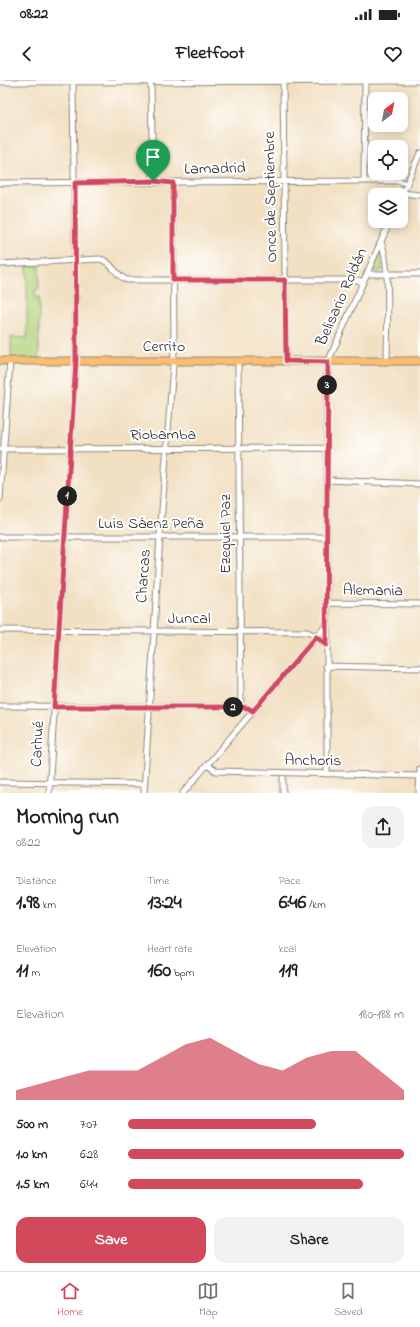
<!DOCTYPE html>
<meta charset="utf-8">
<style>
body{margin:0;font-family:"Indie Flower",sans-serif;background:#f2f2f2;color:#222;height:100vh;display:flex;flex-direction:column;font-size:15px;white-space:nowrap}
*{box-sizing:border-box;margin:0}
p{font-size:13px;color:#767676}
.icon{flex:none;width:22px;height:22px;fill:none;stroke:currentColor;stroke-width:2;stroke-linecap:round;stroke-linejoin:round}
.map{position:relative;height:713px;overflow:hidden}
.sheet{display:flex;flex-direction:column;background:#fff;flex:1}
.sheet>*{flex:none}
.needle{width:26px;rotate:32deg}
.buttons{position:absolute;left:368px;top:12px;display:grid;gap:8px}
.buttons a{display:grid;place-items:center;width:40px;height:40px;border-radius:8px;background:#fff;box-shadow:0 2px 10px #0003;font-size:20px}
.pin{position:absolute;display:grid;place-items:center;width:34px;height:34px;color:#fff;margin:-41px -17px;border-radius:50% 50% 50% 0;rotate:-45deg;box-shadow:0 0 4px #0007}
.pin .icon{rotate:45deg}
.km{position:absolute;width:20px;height:20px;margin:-10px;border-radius:50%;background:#222;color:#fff;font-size:11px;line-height:20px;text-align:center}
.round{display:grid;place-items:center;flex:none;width:42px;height:42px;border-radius:12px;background:#f2f2f2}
.headline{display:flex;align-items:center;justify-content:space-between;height:68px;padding:0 16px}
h1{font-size:22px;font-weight:800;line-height:30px}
.stats{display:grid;grid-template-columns:repeat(3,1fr);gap:6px;height:68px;padding:4px 16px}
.stats div{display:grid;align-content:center}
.stats b{font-size:20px;font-weight:800}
.stats small{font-size:11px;font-weight:400}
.stats p{font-size:11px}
.chart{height:112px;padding:8px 16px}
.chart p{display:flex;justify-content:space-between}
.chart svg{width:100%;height:72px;margin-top:4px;fill:#d1495b;opacity:.7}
.cta{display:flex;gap:8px;margin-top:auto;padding:8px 16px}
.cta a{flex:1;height:46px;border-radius:12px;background:#d1495b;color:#fff;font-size:16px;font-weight:800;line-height:46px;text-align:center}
.cta a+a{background:#f2f2f2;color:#222}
ul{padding:0 16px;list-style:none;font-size:13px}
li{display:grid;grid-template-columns:64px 48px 1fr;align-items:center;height:30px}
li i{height:10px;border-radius:5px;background:#d1495b}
.status{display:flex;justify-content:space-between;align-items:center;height:28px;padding:0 20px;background:#fff;direction:ltr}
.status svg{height:11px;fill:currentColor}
header{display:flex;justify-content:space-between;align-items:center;height:52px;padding:0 16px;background:#fff;font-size:18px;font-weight:800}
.tabs{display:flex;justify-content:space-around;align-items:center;height:56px;border-top:1px solid #e0e0e0;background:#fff;font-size:11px;color:#767676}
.tabs a{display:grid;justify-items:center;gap:2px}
.tabs .current{color:#d1495b}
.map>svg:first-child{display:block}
</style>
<div class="status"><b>08:22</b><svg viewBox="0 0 49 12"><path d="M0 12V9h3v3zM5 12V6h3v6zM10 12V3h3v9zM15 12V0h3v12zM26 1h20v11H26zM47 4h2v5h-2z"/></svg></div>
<header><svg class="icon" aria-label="back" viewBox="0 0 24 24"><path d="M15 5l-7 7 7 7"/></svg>Fleetfoot<svg class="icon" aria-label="heart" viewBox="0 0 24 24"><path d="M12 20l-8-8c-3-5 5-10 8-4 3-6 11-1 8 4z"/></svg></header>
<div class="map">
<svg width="420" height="713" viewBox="0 0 420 713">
<rect width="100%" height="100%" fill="#fff"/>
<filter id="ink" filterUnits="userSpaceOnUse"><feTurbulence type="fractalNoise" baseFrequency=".025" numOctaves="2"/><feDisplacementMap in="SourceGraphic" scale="8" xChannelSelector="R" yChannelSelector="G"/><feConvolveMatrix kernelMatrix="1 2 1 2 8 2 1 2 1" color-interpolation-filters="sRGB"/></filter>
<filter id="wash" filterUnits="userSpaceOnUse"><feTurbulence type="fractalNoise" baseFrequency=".012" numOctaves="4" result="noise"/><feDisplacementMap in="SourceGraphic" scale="16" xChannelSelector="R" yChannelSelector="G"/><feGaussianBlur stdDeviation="0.9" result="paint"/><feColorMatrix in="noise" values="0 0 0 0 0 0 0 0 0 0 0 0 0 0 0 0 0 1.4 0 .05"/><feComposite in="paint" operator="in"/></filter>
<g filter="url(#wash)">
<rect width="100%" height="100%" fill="#f2e0c2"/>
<path fill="#b2d47c" stroke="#6e8054" d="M380 172 383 190 374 191 375 188Z
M27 186H39V210H35V217H39V278H11V257L27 258Z"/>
</g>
<g filter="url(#ink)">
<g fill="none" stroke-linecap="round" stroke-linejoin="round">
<g stroke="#8e8676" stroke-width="7">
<path id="minor" d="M149 1 151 7 153 101
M283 1 286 281
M0 2 420 1
M364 101 365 0
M0 103 364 101H399L407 104
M402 113 420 115
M401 117 420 73
M381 162C391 184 387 254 387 281
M0 184 100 179C112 181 115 196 127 200H358L363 203
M367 194H420
M238 281 241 627
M0 369 327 368
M327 400 420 404
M0 419 10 281
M0 457H326
M326 523 420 524
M0 550 307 552 314 555 326 565
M326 586 420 588
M0 626 241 627 248 628 253 631
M207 685 216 691 420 696
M327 694V288L328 282 390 141
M0 702 144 704
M49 713 76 281 73 2
M144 713 160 456 174 272 173 103
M183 713 325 547
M283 713V693
M419 713 420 689"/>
</g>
<g stroke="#8e8676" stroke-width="9">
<path id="major" d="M0 281H420"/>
</g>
<use href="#minor" stroke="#fff" stroke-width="5"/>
<use href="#major" stroke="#fcbd6f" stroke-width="7"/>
</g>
</g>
<g fill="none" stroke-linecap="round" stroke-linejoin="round" filter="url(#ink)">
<g stroke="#fff" stroke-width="8">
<path id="route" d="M153 101 173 103V200H285L286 281 328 282 326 565 316 557 253 631 248 628 241 627H54L76 281 75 103Z"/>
</g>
<use href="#route" stroke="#d1495b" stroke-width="5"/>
</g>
<g text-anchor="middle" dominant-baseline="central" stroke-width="4" stroke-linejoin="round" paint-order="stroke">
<g font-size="16" fill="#2b2b2b" stroke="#fff">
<text transform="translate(215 89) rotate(-1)">Lamadrid</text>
<text transform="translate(271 117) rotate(-91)">Once de Septiembre</text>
<text transform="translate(342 217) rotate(-66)">Belisario Roldán</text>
<text x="164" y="267">Cerrito</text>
<text x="163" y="355">Riobamba</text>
<text x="151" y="444">Luis Sáenz Peña</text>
<text transform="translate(226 454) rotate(-90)">Ezequiel Paz</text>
<text transform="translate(144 496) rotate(-86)">Charcas</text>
<text transform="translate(373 511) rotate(1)">Alemania</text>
<text x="189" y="539">Juncal</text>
<text transform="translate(38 664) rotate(-87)">Carhué</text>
<text transform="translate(313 681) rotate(1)">Anchoris</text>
</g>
</g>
</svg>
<div class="buttons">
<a><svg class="needle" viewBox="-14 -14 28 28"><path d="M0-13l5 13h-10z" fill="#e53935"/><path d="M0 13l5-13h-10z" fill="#767676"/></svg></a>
<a><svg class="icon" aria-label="locate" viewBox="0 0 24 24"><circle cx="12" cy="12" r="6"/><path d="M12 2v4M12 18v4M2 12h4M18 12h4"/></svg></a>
<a><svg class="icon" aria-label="layers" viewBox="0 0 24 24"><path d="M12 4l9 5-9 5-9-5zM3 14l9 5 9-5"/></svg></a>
</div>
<div class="pin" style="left:153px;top:101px;background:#1e9e55"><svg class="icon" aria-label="arrive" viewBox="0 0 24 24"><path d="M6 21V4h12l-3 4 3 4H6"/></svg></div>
<b class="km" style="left:67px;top:416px">1</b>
<b class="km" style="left:233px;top:627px">2</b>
<b class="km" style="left:327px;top:305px">3</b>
</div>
<section class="sheet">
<div class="headline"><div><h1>Morning run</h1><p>08:22</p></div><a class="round"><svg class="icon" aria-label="share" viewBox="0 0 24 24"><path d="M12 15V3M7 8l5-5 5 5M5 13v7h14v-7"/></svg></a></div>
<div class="stats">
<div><p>Distance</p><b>1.98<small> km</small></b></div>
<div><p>Time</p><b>13:24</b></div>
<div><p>Pace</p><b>6:46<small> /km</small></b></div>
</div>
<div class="stats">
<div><p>Elevation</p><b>11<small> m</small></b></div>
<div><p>Heart rate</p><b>160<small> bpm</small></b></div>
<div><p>kcal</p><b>119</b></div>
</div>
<div class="chart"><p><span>Elevation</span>180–188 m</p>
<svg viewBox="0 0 160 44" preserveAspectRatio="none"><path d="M0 44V38L10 34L20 30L30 26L40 26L50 26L60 18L70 10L80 6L90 14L100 22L110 26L120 18L130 14L140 14L150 26L160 38V44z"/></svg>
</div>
<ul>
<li><b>500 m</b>7:07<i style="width:68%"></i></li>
<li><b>1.0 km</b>6:28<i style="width:100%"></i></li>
<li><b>1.5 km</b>6:44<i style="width:85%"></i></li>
</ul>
<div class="cta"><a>Save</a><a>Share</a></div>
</section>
<nav class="tabs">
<a class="current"><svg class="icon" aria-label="home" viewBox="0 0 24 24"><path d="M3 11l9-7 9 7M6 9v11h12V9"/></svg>Home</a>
<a><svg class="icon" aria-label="map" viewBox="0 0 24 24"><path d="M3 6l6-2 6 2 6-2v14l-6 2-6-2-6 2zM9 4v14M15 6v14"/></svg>Map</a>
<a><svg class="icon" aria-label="saved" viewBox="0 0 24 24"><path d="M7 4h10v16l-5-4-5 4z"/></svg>Saved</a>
</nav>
